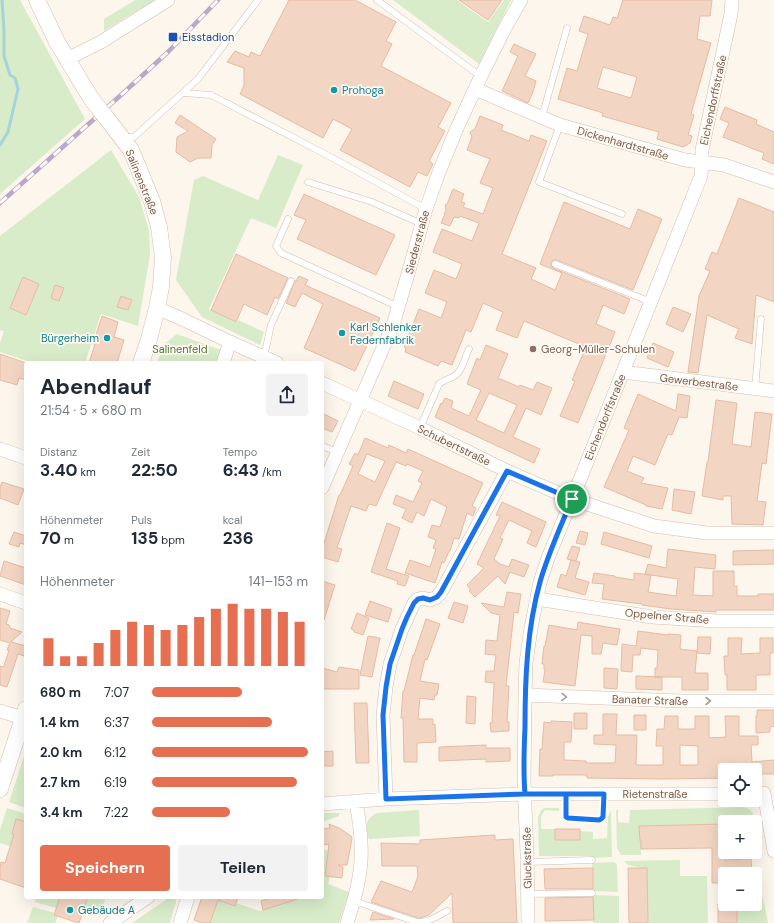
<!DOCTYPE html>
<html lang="de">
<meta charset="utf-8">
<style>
body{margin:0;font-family:"DM Sans",sans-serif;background:#f2f2f3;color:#1f2937;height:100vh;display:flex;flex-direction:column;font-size:15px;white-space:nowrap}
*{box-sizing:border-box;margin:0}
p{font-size:13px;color:#747a83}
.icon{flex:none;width:22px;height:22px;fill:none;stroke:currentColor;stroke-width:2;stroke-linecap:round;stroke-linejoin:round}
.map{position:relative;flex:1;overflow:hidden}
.details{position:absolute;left:24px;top:361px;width:300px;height:538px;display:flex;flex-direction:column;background:#fff;border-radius:4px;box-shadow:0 4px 16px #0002}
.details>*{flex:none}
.fabs{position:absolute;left:718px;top:763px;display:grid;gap:8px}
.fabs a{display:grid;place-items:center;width:44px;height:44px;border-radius:4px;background:#fff;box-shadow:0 4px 16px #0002;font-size:20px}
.pin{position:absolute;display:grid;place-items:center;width:34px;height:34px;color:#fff;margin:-17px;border:2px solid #fff;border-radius:50%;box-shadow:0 1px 4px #0007}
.round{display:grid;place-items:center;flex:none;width:42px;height:42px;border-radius:4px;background:#f2f2f3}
.overview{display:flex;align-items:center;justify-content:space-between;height:68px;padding:0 16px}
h1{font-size:22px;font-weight:700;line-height:30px}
.metrics{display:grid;grid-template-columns:repeat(3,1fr);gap:6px;height:68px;padding:4px 16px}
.metrics div{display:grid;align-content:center}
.metrics b{font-size:17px;font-weight:700}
.metrics small{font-size:11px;font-weight:400}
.metrics p{font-size:11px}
.chart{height:112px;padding:8px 16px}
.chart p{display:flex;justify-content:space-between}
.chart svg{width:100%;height:72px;margin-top:4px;stroke:#e76f51;stroke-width:6}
.primary-button{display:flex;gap:8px;margin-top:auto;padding:8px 16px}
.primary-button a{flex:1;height:46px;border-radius:4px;background:#e76f51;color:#fff;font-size:16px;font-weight:700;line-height:46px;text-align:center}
.primary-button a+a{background:#f2f2f3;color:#1f2937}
ul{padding:0 16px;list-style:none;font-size:13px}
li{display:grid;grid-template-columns:64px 48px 1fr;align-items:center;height:30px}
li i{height:10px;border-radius:5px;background:#e76f51}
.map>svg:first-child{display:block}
</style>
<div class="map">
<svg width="774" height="923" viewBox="0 0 774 923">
<rect width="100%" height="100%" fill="#fdf6ec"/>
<path fill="#d8ecc9" d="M0 0H20L85 119 0 194Z
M135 0H156L130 15 104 31V19Z
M393 0H457L488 22 504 0H511L479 64Z
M111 150 139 197 149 230 150 255 138 326 101 314 85 363H33L0 352V343L4 331 0 330V236Z
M278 155 303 165 276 228 251 218 209 309 237 323 238 320 264 332 260 345 202 317 176 280 194 180 203 176 258 200Z
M177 334 221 350 217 363H157L163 345Z
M26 750V808L9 802Z
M744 807C753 810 753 813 755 822H725V824L640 826V840L641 841V855H621L617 848 616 811V810H618V822L629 823 630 810Z
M7 808 26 814V822L16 819 12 833 15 835 10 846 0 843V830Z
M545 808H559V811L545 810 541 817V829H555V840H579L580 831 593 832V839L607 838 608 817 611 810 612 857 592 858 590 856H539L538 817 542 809Z
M419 810 420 836 369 839C365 827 364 820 377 813Z
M322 813H343L339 814V816L322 822Z
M322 850H328L325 876H330L328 884 349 892 339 923H210L216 904 201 899 202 897H219L222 898 221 902 235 906 236 903 260 911 305 897H322Z
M680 860V876H707L708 923H648L647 869 628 865 624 861Z
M613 862 616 863 617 865 618 892 593 891 592 863Z
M593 895 619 896V923H593Z
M36 897H60L56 908 35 902Z
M88 897H106L102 910 92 916 83 912Z
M170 897 175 898 176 902 170 923H132Z
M755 898H763L768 923H737V904H755Z
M33 907 55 913 54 915 58 916 55 923H27Z"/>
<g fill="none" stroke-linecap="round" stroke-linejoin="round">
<path stroke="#a5d3da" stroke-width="3" d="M0 145 8 132 18 89 15 78 10 75 4 56V30L2 0"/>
</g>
<path fill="#f3d5c3" stroke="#e6bba3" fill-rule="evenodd" d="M289 0H355L396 22 386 41 392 44 381 66 451 103 438 127 445 131 429 161 433 164 427 176 418 172 410 187 340 150 352 129 333 119 323 138 240 94 244 85V68L227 62 235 51 249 57 251 52 260 56Z
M459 0H502L488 20Z
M623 0H712L710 16H700L697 39 711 43 691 114 694 115 688 135 692 136 690 143 683 147 657 139 659 132 602 116 603 113 558 99 567 68 577 71 588 34 579 31 584 16 610 25 613 17 617 18ZM603 67 637 77 631 98 597 88Z
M514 44 536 54 525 76 536 81 533 92 528 103 502 91 518 56 510 52Z
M725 107 757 120 756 124 774 132V164L762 159 764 153 723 137 729 123 720 119Z
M180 115 216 139 212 145 211 158H198L190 162 176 152 177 137 188 131 175 123Z
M480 116 503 125 501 130 529 141 531 135 547 141 502 254 536 268 531 279 555 290 562 273 540 264 564 202 630 229 638 209 662 219 633 290 557 260H554L551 262V265L553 268 630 299 624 314 603 305 596 324 615 332 578 423 560 416 575 381 572 380 586 347 524 321 517 338 496 330 503 312 494 308 483 303 471 332 466 330 452 365 441 361 438 366 405 352 406 348 404 347 419 309 441 318 447 302 425 293 434 270 456 279 462 264 433 252 442 229 472 241 479 223 460 216 459 218 454 217 450 226 441 223 445 214H444L446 210 445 205 447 204 453 189 464 194 461 202 465 203 463 207 483 214 493 188 480 183 490 159 467 150 472 137 470 132 475 129Z
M304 194 395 235 376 275 297 239 306 220 294 215Z
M739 198 774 212V302L756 295 752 344 735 338 739 329 707 315 698 373 688 372 699 296 710 271 705 269 712 252 717 254Z
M236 254 288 278 278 299 275 297 267 315 244 304 236 322 211 310Z
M299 276 308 280 305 285 380 318 355 371 304 348 323 304 302 293 295 307 286 303 295 281H296Z
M23 277 39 284 26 315 10 308Z
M55 285 64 288 59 301 51 298Z
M121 296 132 300 128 310 117 307Z
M673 307 691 314 683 332 666 324Z
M102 316 118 322 114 337 124 340 117 363H89L95 344H93Z
M653 343 674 352 668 367 647 358Z
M486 345 508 354 498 378 519 387 520 385 533 390 537 382 552 388 541 415 526 408 513 437 540 449 534 463 435 417 441 403 442 404 445 398 453 401 451 408 469 416 481 390 467 384 477 358 480 360ZM489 393 517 405 504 433 476 420Z
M0 354 26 363V380L19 378 17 385 0 380Z
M394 381 424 394 418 409 388 396Z
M638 394 676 411 678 394 690 396 687 418 679 417 672 435 668 434 655 465 633 456 627 471 644 478 641 483 668 488 662 509 646 506V505L604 487 629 430 624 428Z
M716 400 737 403 732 444 751 447 755 412 772 414 766 464 762 463 757 501 766 502 763 525 732 524 731 496H723V500L702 496 707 462H708Z
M322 413 338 421 332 432 322 428Z
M365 438 388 448 389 445 406 453 408 449 483 483 472 506 476 508 473 516 467 513 459 539 454 538 450 551H449L444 563 442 562 435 583 405 573 410 560 430 567 436 549 433 548 436 540 428 537 432 525 440 527 447 507 431 499 424 516 417 512 412 523 402 518 406 509 393 504 396 495 413 502 422 483 418 481 423 471 407 464 406 466 396 462 376 506 369 504 366 511 351 506 337 548 342 549 338 562 322 557V543H324L339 495H340L353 466 349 464 355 453 358 455ZM367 454 385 461 375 482 358 474Z
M2 482 24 489 18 505 0 498V487Z
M674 489 695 492 691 514 672 510Z
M502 502 546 522 536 547 527 543 532 531 509 520 500 538 503 539 494 559 500 564 509 567 512 559 529 565 524 577 510 572 505 584 498 576 475 597 469 591 471 590 467 585 484 568 477 564 500 516 496 515Z
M387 523 400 528 386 569 409 576 405 586 397 584 398 581 371 572Z
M580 531 588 533 585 545 576 543Z
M14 532 26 536V545L20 543 19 547 9 544Z
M604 532 652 546 649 558 601 544Z
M572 546 580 548 576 561 567 559Z
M668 549 716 555 715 569 695 567 693 595 713 596V571H734V586H737V596H758V594H774V610H716V612L671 609 642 605V604L602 599 604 584 592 583 594 573 615 576V577L634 580V573L651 575 645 574 648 564 666 568ZM651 575 678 579 676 596 648 592Z
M774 550V564L733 565V551Z
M571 560 580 562 575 578 589 582 585 595 557 587 561 574 566 576Z
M4 561 26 568V585L0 576Z
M322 581 335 585 324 620H322Z
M507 592 521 594 518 613 514 612 506 686H509L507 722H509V731L491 732 490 723H492L494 683 485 682 486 671H494L496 655 485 654 486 640 497 641 500 615 491 613 481 603 504 607Z
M370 601 392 609 388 622 365 615Z
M454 602 468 606 463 623 448 618Z
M0 608 10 611 6 624 9 625 10 628 22 632 11 642 26 646 24 656 18 654 7 687 0 685V666L3 667 4 666 9 650H7L10 643 0 640Z
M357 613 369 618 363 635 354 632V630L351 629Z
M426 619 440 624 427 660 425 659 420 681 439 684 437 695H435L434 700 420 698 418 719H433V725L435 724 436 742 417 743V762H404L403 718H401L403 691H404L413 655H414Z
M578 622 607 627 620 629 617 645 603 643 601 654H592V636L581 635 575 686 543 682 545 670 544 669V664H542L544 646H545L549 625 577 630Z
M638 631 668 635V634L681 635 680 649 697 651 695 673H708V690H682V677H655V668H657L658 650 641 648 640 655H633L632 672 621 671 622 644 636 646Z
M368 636 380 638 372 677 360 675Z
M698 637H711L710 654 697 653Z
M728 638H742L741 654 760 653V638H773V653H770V675H756V690H727V675H725L724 656H728Z
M339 667 359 670V689H322V668L337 672Z
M604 668 618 669 617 689 604 688Z
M636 676 662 677V690L636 689Z
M467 696 476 697 475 724 466 723Z
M354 703H367L369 763H356Z
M757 710H774V726L770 727V732L756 733V716H757Z
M574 713H587V729H574Z
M603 714H617L616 735H637L636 765H663V746H656L657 729H664L665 716H678V729H695V716H709V738L726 737 725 716H739V736H758V745H751L752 762 774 760V774H758V770H725V778L667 779 587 778V775H553V776H539L540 749H542L544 722 551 723V721L572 722 571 742H564V760L586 761V763H615L616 745 594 744V735H603ZM680 745 698 746V765H680Z
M634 715H646V730H634Z
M486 745V748H510V761L486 762V759L439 761V747Z
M333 751V766H322V752Z
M16 819 26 822V888L0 879V867L1 862 5 863 14 834H12Z
M329 824 339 828 351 836 352 839 347 865H338L343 867 342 878 325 876 329 844 322 845V829L330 828Z
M725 824V860L751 859 752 874H721L722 883H712V848L641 849V841H640L639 826Z
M555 829H580V840H555Z
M495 835V840L513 839 517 923H453L452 893 429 915 420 918H418L371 902 381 881 412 892 418 876 417 866H382L381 843 420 844V840Z
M593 868V889H545L544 869Z
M628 868H647L648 923H629Z
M60 897H88L79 923 54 915Z
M202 897H238L235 906 218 900 210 923H202L194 920Z
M274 897H298V899L263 910 261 901Z
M593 897 594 920 545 921V898Z
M718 904H737V923H718Z
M373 912 394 919 370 920Z"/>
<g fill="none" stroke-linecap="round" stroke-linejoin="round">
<g stroke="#d1beb0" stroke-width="7">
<path id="service" d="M377 0 476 73 480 78
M184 93 211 95 327 155 426 209
M542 117 567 28
M560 125 539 182 622 214
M123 137H134L198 79 258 0
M308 182 372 202 422 224
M288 219 276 246 281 253 399 307
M555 264 651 302
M264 357 271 325 291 281
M755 389 761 319
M420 428 439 384C445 379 450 379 456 375 463 369 465 357 469 349
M322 446 338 452
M566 794V817L568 818 599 820 601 819 603 817 604 794
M528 862 592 860
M527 894 592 893
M354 901 417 922C427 923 438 916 447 911"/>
</g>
<g stroke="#d1beb0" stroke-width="14">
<path id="minor" d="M67 59 101 42 168 0
M475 89 560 125 685 160 724 165 774 182
M157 308 182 319 230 342 277 363
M223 363 230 342
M623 372 774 391
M322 383 420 428 507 471 572 499 654 526 707 533H774
M0 449 26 458
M322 488 393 325 410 267 426 209 439 172 457 128 480 78 505 28 521 0
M0 594 26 603
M537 599 652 617 717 621H774
M525 695 680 701H774
M0 711 26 719
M764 793 774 851
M386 799 383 715 386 687 390 664 402 629 414 603 418 599 423 598 430 600 437 597 441 592 507 471
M322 804 386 799 525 794H725
M110 923 148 897
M180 923 188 897
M347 923C355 898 363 871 361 844 361 830 358 815 356 801
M528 923 527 852 524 783 525 695 526 663 531 628 540 582 548 558 581 477 701 176 702 162V150L731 14 732 0"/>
</g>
<g stroke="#d1beb0" stroke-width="17">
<path id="tertiary" d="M37 0 57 42 84 87 93 101
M108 120 131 150 152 201 159 227 163 257 161 287 157 308 149 339 141 363
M0 789 26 709"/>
</g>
<use href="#service" stroke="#fff" stroke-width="6"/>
<use href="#minor" stroke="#fff" stroke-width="13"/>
<use href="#tertiary" stroke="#fff" stroke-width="16"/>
<g stroke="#b9a8c9" stroke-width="4.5">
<path id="rail" d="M0 203 121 95 168 52 218 0"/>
</g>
<use href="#rail" stroke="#fffaf3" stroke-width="3" stroke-dasharray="9" stroke-linecap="butt"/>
<g stroke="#d1beb0" stroke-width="17" stroke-linecap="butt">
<path id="tertiary-bridge" d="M93 101 108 120"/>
</g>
<use href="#tertiary-bridge" stroke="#fff" stroke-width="16"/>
</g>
<defs><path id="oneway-chevron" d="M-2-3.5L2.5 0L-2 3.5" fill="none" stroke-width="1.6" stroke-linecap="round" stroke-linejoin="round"/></defs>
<g stroke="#af9d94">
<use href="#oneway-chevron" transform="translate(564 697) rotate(2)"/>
<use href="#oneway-chevron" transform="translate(708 701)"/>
</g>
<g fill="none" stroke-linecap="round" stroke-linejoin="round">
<g stroke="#fff" stroke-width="8">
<path id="route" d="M572 499 507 471 441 592 437 597 430 600 423 598 418 599 414 603 407 617 402 629 390 664 386 687 383 715 386 799 525 794H566V817L568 818 599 820 601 819 603 817 604 794H525C523 771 524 749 525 727 525 678 527 629 540 582 548 554 561 526 572 499"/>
</g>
<use href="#route" stroke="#1a73e8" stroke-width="5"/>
</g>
<rect fill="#1a4fb4" stroke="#fffaf3" stroke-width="1.5" x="168" y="32" width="10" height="10" rx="2"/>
<g fill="#0f9aa8" stroke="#fffaf3" stroke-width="1.5">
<circle cx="334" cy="90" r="4"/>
<circle cx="342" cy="333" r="4"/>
<circle cx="107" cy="338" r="4"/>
<circle cx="70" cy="910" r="4"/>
</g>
<circle fill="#8d6e63" stroke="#fffaf3" stroke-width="1.5" cx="533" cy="349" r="4"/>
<g text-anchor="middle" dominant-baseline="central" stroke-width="3.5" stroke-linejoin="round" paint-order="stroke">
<g font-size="11" fill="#164399" stroke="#fffaf3" text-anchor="start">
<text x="182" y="37">Eisstadion</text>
</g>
<g font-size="11" fill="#0d838f" stroke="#fffaf3" text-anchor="start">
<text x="342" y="90">Prohoga</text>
<text x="350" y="327">Karl Schlenker<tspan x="350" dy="13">Federnfabrik</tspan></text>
<text x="99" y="338" text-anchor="end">Bürgerheim</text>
<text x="78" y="910">Gebäude A</text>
</g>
<g font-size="11" fill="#7a5c4d" stroke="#fffaf3">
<text transform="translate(713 100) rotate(-78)">Eichendorffstraße</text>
<text transform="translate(623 143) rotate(16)">Dickenhardtstraße</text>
<text transform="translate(142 182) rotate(68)">Salinenstraße</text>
<text transform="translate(417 242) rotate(-75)">Siederstraße</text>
<text transform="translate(699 382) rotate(7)">Gewerbestraße</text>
<text transform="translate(605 417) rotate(-68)">Eichendorffstraße</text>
<text transform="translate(454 445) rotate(26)">Schubertstraße</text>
<text transform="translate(667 616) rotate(5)">Oppelner Straße</text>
<text transform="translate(650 700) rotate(2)">Banater Straße</text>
<text x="655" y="794">Rietenstraße</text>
<text transform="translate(527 858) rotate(-91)">Gluckstraße</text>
</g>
<g font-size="11" fill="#537a41" stroke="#fffaf3">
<text x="180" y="349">Salinenfeld</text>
</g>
<g font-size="11" fill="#785e54" stroke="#fffaf3" text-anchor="start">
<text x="541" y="349">Georg-Müller-Schulen</text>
</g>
</g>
</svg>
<div class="fabs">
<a><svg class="icon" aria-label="locate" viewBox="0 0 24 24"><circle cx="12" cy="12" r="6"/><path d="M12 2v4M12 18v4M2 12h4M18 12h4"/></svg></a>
<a>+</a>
<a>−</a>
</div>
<div class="pin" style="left:572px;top:499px;background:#1e9e55"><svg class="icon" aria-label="arrive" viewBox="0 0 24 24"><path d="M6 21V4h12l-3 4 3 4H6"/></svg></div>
<section class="details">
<div class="overview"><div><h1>Abendlauf</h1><p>21:54 · 5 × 680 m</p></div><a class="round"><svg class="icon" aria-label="share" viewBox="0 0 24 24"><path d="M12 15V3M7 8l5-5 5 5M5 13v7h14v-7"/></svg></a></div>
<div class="metrics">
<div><p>Distanz</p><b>3.40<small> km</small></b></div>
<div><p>Zeit</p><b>22:50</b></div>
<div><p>Tempo</p><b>6:43<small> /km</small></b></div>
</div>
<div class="metrics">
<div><p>Höhenmeter</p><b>70<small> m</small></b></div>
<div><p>Puls</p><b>135<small> bpm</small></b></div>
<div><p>kcal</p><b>236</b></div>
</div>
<div class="chart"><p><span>Höhenmeter</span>141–153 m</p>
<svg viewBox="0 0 160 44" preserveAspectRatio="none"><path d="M5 44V27M15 44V38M25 44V38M35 44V30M45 44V22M55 44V17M65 44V19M75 44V22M85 44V19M95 44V14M105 44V9M115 44V6M125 44V9M135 44V9M145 44V11M155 44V17"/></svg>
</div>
<ul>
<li><b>680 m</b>7:07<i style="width:58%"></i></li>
<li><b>1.4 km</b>6:37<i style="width:77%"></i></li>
<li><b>2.0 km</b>6:12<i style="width:100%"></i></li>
<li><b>2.7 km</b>6:19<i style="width:93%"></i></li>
<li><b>3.4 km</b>7:22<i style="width:50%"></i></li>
</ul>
<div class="primary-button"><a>Speichern</a><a>Teilen</a></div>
</section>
</div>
